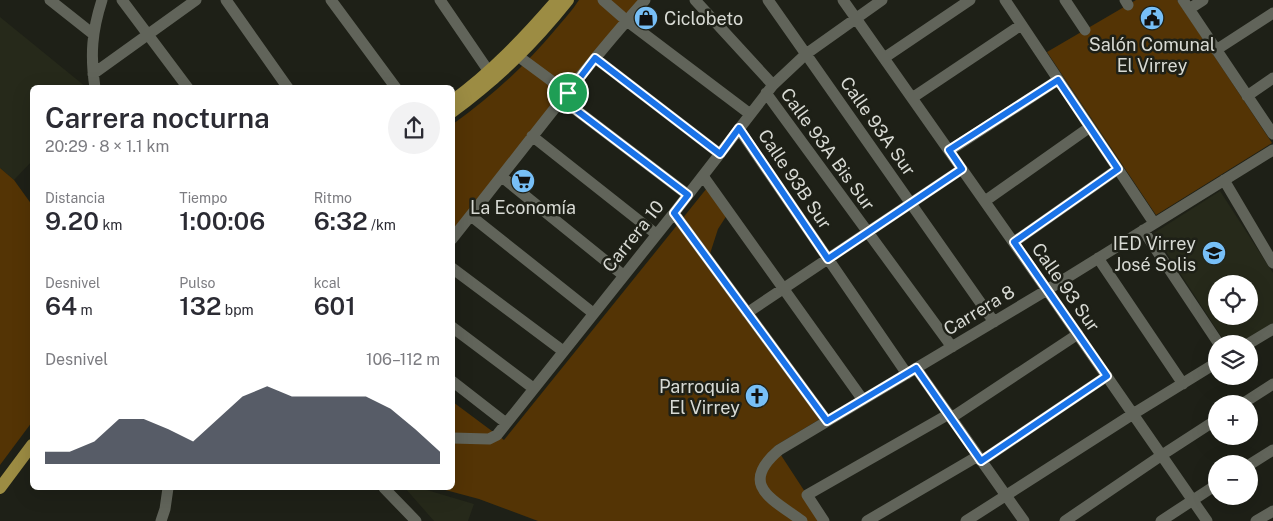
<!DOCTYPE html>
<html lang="es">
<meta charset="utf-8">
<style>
body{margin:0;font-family:"Public Sans",sans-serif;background:#f2f2f3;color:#2b2b33;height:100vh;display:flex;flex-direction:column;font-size:19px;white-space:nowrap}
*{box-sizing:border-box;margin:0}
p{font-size:16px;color:#7c7c81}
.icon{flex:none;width:28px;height:28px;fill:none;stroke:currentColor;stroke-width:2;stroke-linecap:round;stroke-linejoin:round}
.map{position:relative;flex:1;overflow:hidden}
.panel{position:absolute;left:30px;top:85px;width:425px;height:405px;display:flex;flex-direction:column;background:#fff;border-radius:8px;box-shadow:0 5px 20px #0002}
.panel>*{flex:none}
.fabs{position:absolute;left:1208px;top:275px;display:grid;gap:10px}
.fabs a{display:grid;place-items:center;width:50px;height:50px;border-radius:50%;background:#fff;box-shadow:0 5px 20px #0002;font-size:25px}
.pin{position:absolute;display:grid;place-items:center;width:42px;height:42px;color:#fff;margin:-21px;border:2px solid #fff;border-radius:50%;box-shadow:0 1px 5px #0007}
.round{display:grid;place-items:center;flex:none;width:52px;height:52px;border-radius:26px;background:#f2f2f3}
.overview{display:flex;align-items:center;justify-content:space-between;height:85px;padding:0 15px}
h1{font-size:28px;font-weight:600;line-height:38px}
.metrics{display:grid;grid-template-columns:repeat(3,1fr);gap:8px;height:85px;padding:5px 15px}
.metrics div{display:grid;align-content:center}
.metrics b{font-size:25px;font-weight:600}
.metrics small{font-size:14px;font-weight:400}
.metrics p{font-size:14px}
.chart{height:140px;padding:10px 15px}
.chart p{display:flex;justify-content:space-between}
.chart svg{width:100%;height:90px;margin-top:5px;fill:#111827;opacity:.7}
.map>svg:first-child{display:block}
</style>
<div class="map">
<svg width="1273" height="521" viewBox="0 0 1273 521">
<rect width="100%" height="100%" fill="#1e2017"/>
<path fill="#26291a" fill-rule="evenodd" d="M0 17 86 87 32 88V161L14 180 0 168Z
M1220 191 1273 273V324L1243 344H1226L1154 233ZM1216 284H1249V316H1216Z
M405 488H420L474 504 468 521H434Z"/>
<path fill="#543405" d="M579 0H642L453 234V124C491 97 525 66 555 30 563 20 572 11 579 0Z
M1136 0H1177L1272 143 1156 215 1047 52Z
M0 168 14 180 32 205V422L0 465Z
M707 188 727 215 718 229 707 263 820 419 775 446 824 521H538L479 499 438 488H452L453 402 504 440Z"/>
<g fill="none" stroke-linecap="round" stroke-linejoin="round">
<path stroke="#61645a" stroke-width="11" d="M50 0 93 34
M122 0 188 88
M226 0 288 88
M331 0 396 88
M440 0 494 79
M603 0 627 21 750 114
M695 0 773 85
M768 0 994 322
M843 0 1047 290 1207 521
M1005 0 1154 223
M1065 0 1085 30
M1125 0 1128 5
M1183 0 1273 134
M1189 9 1203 0
M1216 50 1273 13
M511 51 568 93
M595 58 720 154
M884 58 970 0
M93 74 196 0
M95 88C90 55 92 31 102 0
M766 93 952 347
M1247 96 1273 78
M912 98 1021 25
M563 100 688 195
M739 129 907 374
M532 136 656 234
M949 151 1058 80
M703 176 863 400
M502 177 623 275
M1224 180 1273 263
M985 201 1090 127
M674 213 827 421
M471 216 593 313
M1143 230 1219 344
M452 239C516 159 577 76 645 0
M1014 242 1118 169
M1098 258 1183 384
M452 268 563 351
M747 313 962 169
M452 327 533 388
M1248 344 1273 329
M916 368 1024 521
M452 381 506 423
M1242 404 1273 384
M951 418 1078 334
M452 438 489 439 497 435 674 213 773 85 806 54 882 0
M981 461 1107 376
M1249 465 1273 450
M384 488 416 521
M161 521 165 509 168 488
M802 521C772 499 738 485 779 450L1047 290 1273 150
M824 521 807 495 949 414
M867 521 978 456
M966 521 1133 414 1216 363
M1065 521 1162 455 1216 420
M1161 521 1216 485
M1256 521 1273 511"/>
<path stroke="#9c8c43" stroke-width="12" d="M452 101C492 72 525 37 557 0
M452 112C499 77 532 45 568 0
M0 488 32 445"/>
</g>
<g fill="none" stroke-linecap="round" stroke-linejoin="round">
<g stroke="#fff" stroke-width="10">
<path id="route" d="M595 58 720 154 739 128 828 259 962 169 949 150 1058 80 1118 169 1014 242 1107 376 981 461 916 368 827 421 674 213 688 195 563 100Z"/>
</g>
<use href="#route" stroke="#1a73e8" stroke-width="6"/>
</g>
<defs>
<g id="shop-disc" transform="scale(1.25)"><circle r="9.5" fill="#77bff7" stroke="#1e2017"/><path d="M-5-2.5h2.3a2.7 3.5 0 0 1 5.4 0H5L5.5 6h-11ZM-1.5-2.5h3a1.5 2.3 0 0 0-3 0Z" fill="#111"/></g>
<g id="civic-disc" transform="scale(1.25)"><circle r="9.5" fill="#77bff7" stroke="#1e2017"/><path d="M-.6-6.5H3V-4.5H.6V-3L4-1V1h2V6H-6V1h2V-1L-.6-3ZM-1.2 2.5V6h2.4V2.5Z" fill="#111"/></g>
<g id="supermarket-disc" transform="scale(1.25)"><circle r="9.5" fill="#77bff7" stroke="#1e2017"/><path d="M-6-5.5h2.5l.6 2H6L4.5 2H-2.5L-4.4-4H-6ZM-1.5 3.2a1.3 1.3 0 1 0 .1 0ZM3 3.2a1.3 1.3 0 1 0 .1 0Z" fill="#111"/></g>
<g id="school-disc" transform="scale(1.25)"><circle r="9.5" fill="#77bff7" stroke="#1e2017"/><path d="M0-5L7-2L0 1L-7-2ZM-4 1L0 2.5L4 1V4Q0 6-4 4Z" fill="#111"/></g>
<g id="church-disc" transform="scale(1.25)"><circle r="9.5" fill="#77bff7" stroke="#1e2017"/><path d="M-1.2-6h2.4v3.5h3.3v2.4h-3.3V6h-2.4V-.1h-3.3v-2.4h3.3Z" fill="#111"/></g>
</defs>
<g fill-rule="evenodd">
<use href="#shop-disc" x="646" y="18"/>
<use href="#civic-disc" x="1152" y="18"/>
<use href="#supermarket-disc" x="523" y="181"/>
<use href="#school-disc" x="1214" y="253"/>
<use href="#church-disc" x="757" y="396"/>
</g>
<g text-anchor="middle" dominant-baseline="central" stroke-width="5" stroke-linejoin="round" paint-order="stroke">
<g font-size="18" fill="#d8dad4" stroke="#1e2017">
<text x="664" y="18" text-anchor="start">Ciclobeto</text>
<text x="1152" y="44">Salón Comunal<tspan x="1152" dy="21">El Virrey</tspan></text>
<text x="523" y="207">La Economía</text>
<text x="1196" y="243" text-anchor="end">IED Virrey<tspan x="1196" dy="21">José Solis</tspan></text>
<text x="740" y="386" text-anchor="end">Parroquia<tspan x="740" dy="21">El Virrey</tspan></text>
</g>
<g font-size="18" fill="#d8dad4" stroke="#1e2017">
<text transform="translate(878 126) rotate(55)">Calle 93A Sur</text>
<text transform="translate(828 149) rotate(54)">Calle 93A Bis Sur</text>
<text transform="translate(795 179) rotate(56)">Calle 93B Sur</text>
<text transform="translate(633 236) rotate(-51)">Carrera 10</text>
<text transform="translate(1066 287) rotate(55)">Calle 93 Sur</text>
<text transform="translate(979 310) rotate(-31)">Carrera 8</text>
</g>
</g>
</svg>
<div class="fabs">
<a><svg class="icon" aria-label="locate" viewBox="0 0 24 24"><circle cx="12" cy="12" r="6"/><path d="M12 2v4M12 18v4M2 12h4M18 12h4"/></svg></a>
<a><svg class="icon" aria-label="layers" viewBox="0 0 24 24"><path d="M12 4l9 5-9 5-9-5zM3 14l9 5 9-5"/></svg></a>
<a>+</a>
<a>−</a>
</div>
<div class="pin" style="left:568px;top:93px;background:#1e9e55"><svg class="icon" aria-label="arrive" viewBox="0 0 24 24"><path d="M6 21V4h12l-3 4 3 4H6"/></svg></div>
<section class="panel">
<div class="overview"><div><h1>Carrera nocturna</h1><p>20:29 · 8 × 1.1 km</p></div><a class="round"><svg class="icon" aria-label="share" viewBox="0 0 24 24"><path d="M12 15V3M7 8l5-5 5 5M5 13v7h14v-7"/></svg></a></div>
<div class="metrics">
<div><p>Distancia</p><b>9.20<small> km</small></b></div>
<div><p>Tiempo</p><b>1:00:06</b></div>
<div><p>Ritmo</p><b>6:32<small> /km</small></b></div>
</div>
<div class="metrics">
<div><p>Desnivel</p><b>64<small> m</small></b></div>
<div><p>Pulso</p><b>132<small> bpm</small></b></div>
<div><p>kcal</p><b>601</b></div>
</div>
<div class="chart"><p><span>Desnivel</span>106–112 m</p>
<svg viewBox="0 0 160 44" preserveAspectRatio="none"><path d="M0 44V38L10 38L20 33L30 22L40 22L50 27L60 33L70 22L80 11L90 6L100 11L110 11L120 11L130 11L140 17L150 27L160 38V44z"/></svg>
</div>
</section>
</div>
